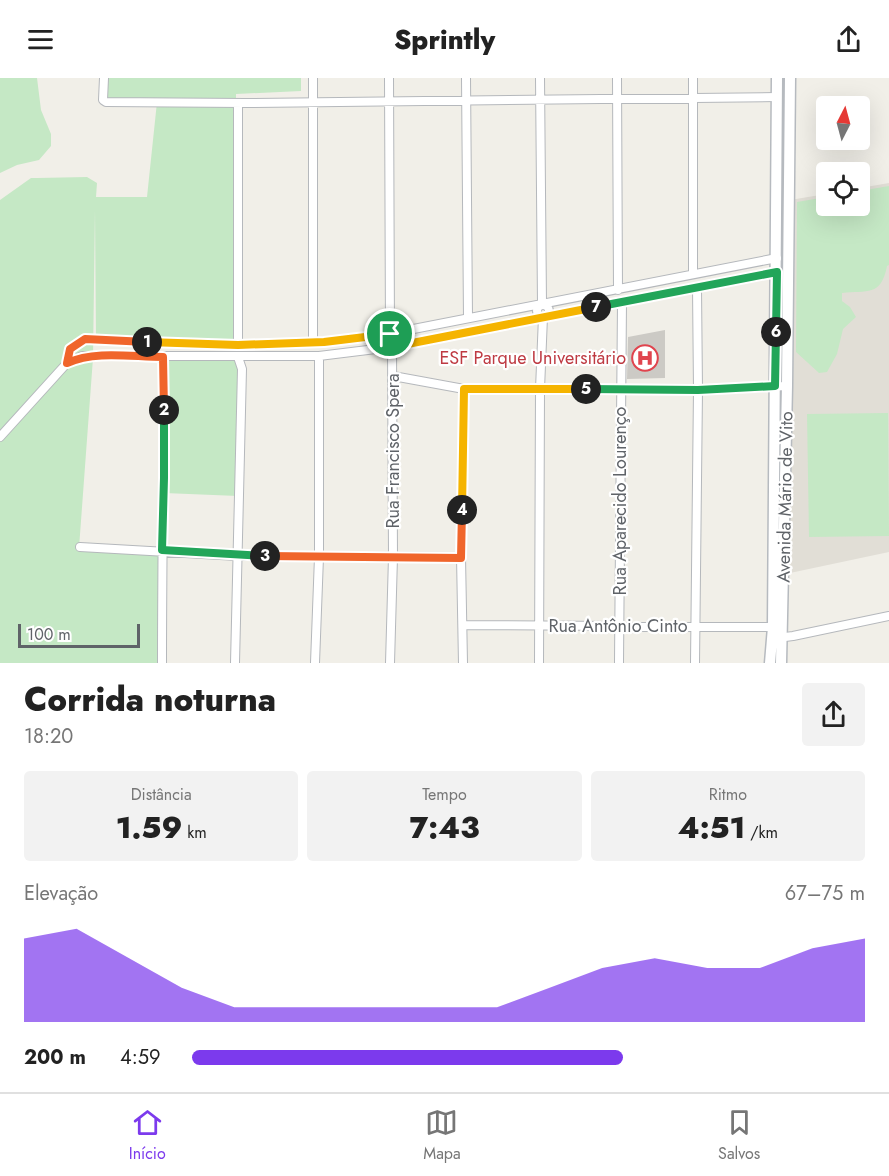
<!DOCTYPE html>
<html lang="pt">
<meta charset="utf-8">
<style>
body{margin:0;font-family:Jost,sans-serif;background:#f2f2f2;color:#222;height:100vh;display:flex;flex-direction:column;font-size:22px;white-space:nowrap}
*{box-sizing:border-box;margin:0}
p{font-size:20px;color:#767676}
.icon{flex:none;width:33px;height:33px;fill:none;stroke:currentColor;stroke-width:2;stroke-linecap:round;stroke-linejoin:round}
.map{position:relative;height:585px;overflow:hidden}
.side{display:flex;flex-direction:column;background:#fff;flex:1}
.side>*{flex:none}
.needle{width:39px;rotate:6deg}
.controls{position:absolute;left:816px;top:18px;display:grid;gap:12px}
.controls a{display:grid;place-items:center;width:54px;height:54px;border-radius:6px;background:#fff;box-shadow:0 6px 24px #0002;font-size:30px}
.scale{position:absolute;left:18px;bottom:15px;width:122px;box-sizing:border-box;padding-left:6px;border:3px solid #5f6368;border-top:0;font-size:16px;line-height:21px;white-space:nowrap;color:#5f6368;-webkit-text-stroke:4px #fff;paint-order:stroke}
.pin{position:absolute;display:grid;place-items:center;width:51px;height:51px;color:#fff;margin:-26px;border:3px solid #fff;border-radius:50%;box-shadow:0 2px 6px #0007}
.km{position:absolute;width:30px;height:30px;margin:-15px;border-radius:50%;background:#222;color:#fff;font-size:16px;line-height:30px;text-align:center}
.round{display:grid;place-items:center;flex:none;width:63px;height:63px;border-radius:6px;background:#f2f2f2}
.headline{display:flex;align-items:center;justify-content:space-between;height:102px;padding:0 24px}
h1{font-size:33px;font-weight:800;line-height:45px}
.metrics{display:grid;grid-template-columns:repeat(3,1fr);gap:9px;height:102px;padding:6px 24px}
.metrics div{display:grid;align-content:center;border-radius:6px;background:#f2f2f2;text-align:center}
.metrics b{font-size:30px;font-weight:800}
.metrics small{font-size:16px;font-weight:400}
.metrics p{font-size:16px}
.chart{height:168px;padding:12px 24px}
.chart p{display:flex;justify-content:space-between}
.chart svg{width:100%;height:108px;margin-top:6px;fill:#7c3aed;opacity:.7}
ul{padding:0 24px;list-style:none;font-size:20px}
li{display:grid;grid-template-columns:96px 72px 1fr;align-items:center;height:45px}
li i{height:15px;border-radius:8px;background:#7c3aed}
header{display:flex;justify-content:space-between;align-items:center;height:78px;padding:0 24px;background:#fff;font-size:27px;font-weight:800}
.tabs{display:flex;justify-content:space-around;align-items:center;height:84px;border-top:2px solid #e0e0e0;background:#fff;font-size:16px;color:#767676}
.tabs a{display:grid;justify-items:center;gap:3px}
.tabs .selected{color:#7c3aed}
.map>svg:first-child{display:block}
</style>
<header><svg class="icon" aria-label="menu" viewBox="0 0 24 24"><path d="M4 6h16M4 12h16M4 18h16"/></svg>Sprintly<svg class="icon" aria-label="share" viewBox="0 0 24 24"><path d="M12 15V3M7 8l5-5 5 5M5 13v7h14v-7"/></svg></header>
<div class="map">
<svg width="889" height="585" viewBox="0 0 889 585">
<rect width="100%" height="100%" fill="#f1efe8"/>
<path fill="#e1ded6" d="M889 105V474L790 495V122L826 116V128H860V110Z"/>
<path fill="#c5e8c5" d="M0 0H37L41 32 51 56V68L39 82 17 87 0 95Z
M106 0H301V13L236 16 235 266 96 261 95 132 93 280 79 470 161 475V585H0V122L31 100H37L87 99 97 105 96 119H147L157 24 105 22Z
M889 108V187L887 188C881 219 867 212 842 215V223L850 229 856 239 843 251 837 276 827 294 819 295 796 274 797 124 826 119V128H860V113Z
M236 278 242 291 238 418 164 415 163 279Z
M888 335 889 458 809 459 807 336Z"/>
<path fill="#cccac5" d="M665 252V300L627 301 628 259Z"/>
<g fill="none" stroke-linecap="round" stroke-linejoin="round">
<g stroke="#b5b8bc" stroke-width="10">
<path id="street" d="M104 0 103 22 106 24 245 25 777 19
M389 0 390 256
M466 0 468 240
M540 0 542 226
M617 0 618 212
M693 0V196
M238 25V267
M537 233a6 6 0 1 1 12 0a6 6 0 1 1-12 0Z
M384 263a7 7 0 1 1 14 0a7 7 0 1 1-14 0Z
M313 265V0
M67 285 70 271 85 261 238 267 325 264 393 255 777 180
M393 298 464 311 698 312 787 308
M0 359 67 285 82 278H319L392 269 777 194
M80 469 237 478 461 479
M463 547 777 549
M777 560 793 558 889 538
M162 585C162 483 164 381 163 279
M235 585 242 291 238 279
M315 585 319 479V278
M390 585 393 479 392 269
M463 585 461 479 464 311
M539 585 540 311 543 239
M619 585 622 224
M695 585 698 312 697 210"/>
</g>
<g stroke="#b6babf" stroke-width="13">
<path id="secondary" d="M770 585 773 549 777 0
M781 585 787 308 790 0"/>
</g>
<use href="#street" stroke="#fff" stroke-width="8"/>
<use href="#secondary" stroke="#fff" stroke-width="10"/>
</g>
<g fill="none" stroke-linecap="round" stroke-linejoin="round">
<g stroke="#fff" stroke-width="12">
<path id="split-1" d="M147 264 238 267 324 264 390 256"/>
</g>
<g stroke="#fff" stroke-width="12">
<path id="split-2" d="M147 264 85 261 70 271 67 285C96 272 132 279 163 279L164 332"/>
</g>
<g stroke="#fff" stroke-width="12">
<path id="split-3" d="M164 332V400L162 472 265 478"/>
</g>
<g stroke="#fff" stroke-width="12">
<path id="split-4" d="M265 478 461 480 462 432"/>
</g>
<g stroke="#fff" stroke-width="12">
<path id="split-5" d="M462 432 464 311H586"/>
</g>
<g stroke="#fff" stroke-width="12">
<path id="split-6" d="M586 311 698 312 775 308 776 254"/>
</g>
<g stroke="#fff" stroke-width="12">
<path id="split-7" d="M596 229 777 194 776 254"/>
</g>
<g stroke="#fff" stroke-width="12">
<path id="split-8" d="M390 256 396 258 398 262 396 268 392 269 596 229"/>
</g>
<use href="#split-1" stroke="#f5b400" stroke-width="8"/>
<use href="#split-2" stroke="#f0652b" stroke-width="8"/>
<use href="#split-3" stroke="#22a559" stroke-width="8"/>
<use href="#split-4" stroke="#f0652b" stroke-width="8"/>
<use href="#split-5" stroke="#f5b400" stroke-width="8"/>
<use href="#split-6" stroke="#22a559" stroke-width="8"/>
<use href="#split-7" stroke="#22a559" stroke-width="8"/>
<use href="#split-8" stroke="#f5b400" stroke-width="8"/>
</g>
<defs>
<g id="hospital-ring" transform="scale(1.35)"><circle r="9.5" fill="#fff" stroke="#e0444e" stroke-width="1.5"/><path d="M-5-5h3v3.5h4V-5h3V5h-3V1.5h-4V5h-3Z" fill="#e0444e"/></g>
</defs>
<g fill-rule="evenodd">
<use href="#hospital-ring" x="645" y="280"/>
</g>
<g text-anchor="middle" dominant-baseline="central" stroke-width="4.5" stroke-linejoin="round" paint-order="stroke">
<g font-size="18" fill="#be3a42" stroke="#fff" text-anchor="end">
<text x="626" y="280">ESF Parque Universitário</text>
</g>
<g font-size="18" fill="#5f6368" stroke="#fff">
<text transform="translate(393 373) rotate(-90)">Rua Francisco Spera</text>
<text transform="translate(785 419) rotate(-89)">Avenida Mário de Vito</text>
<text transform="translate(620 423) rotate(-90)">Rua Aparecido Lourenço</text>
<text x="618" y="548">Rua Antônio Cinto</text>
</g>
</g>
</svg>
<div class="controls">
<a><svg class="needle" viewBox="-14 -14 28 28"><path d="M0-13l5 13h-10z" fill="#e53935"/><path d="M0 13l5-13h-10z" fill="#767676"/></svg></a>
<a><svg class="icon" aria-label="locate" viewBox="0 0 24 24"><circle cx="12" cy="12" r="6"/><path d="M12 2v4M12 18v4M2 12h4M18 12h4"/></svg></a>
</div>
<div class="scale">100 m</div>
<div class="pin" style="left:390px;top:256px;background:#1e9e55"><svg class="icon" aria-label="arrive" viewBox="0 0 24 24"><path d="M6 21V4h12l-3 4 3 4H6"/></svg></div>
<b class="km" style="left:147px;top:264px">1</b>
<b class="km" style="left:164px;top:332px">2</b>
<b class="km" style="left:265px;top:478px">3</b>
<b class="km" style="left:462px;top:432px">4</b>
<b class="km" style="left:586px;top:311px">5</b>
<b class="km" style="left:776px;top:254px">6</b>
<b class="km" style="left:596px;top:229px">7</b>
</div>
<section class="side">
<div class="headline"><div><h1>Corrida noturna</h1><p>18:20</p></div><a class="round"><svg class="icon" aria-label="share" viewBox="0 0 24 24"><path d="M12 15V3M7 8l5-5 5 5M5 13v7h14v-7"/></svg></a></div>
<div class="metrics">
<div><p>Distância</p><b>1.59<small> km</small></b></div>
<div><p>Tempo</p><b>7:43</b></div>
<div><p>Ritmo</p><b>4:51<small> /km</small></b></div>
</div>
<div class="chart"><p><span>Elevação</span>67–75 m</p>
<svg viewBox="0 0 160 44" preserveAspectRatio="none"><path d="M0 44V10L10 6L20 18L30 30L40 38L50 38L60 38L70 38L80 38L90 38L100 30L110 22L120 18L130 22L140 22L150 14L160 10V44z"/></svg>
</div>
<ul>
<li><b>200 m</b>4:59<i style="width:64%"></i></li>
</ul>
</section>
<nav class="tabs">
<a class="selected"><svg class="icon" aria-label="home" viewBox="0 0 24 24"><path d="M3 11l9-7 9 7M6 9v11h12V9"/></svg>Início</a>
<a><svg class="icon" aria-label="map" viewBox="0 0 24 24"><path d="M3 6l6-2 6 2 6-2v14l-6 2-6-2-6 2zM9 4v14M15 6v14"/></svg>Mapa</a>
<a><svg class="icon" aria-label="saved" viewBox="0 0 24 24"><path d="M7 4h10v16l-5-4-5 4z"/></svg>Salvos</a>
</nav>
